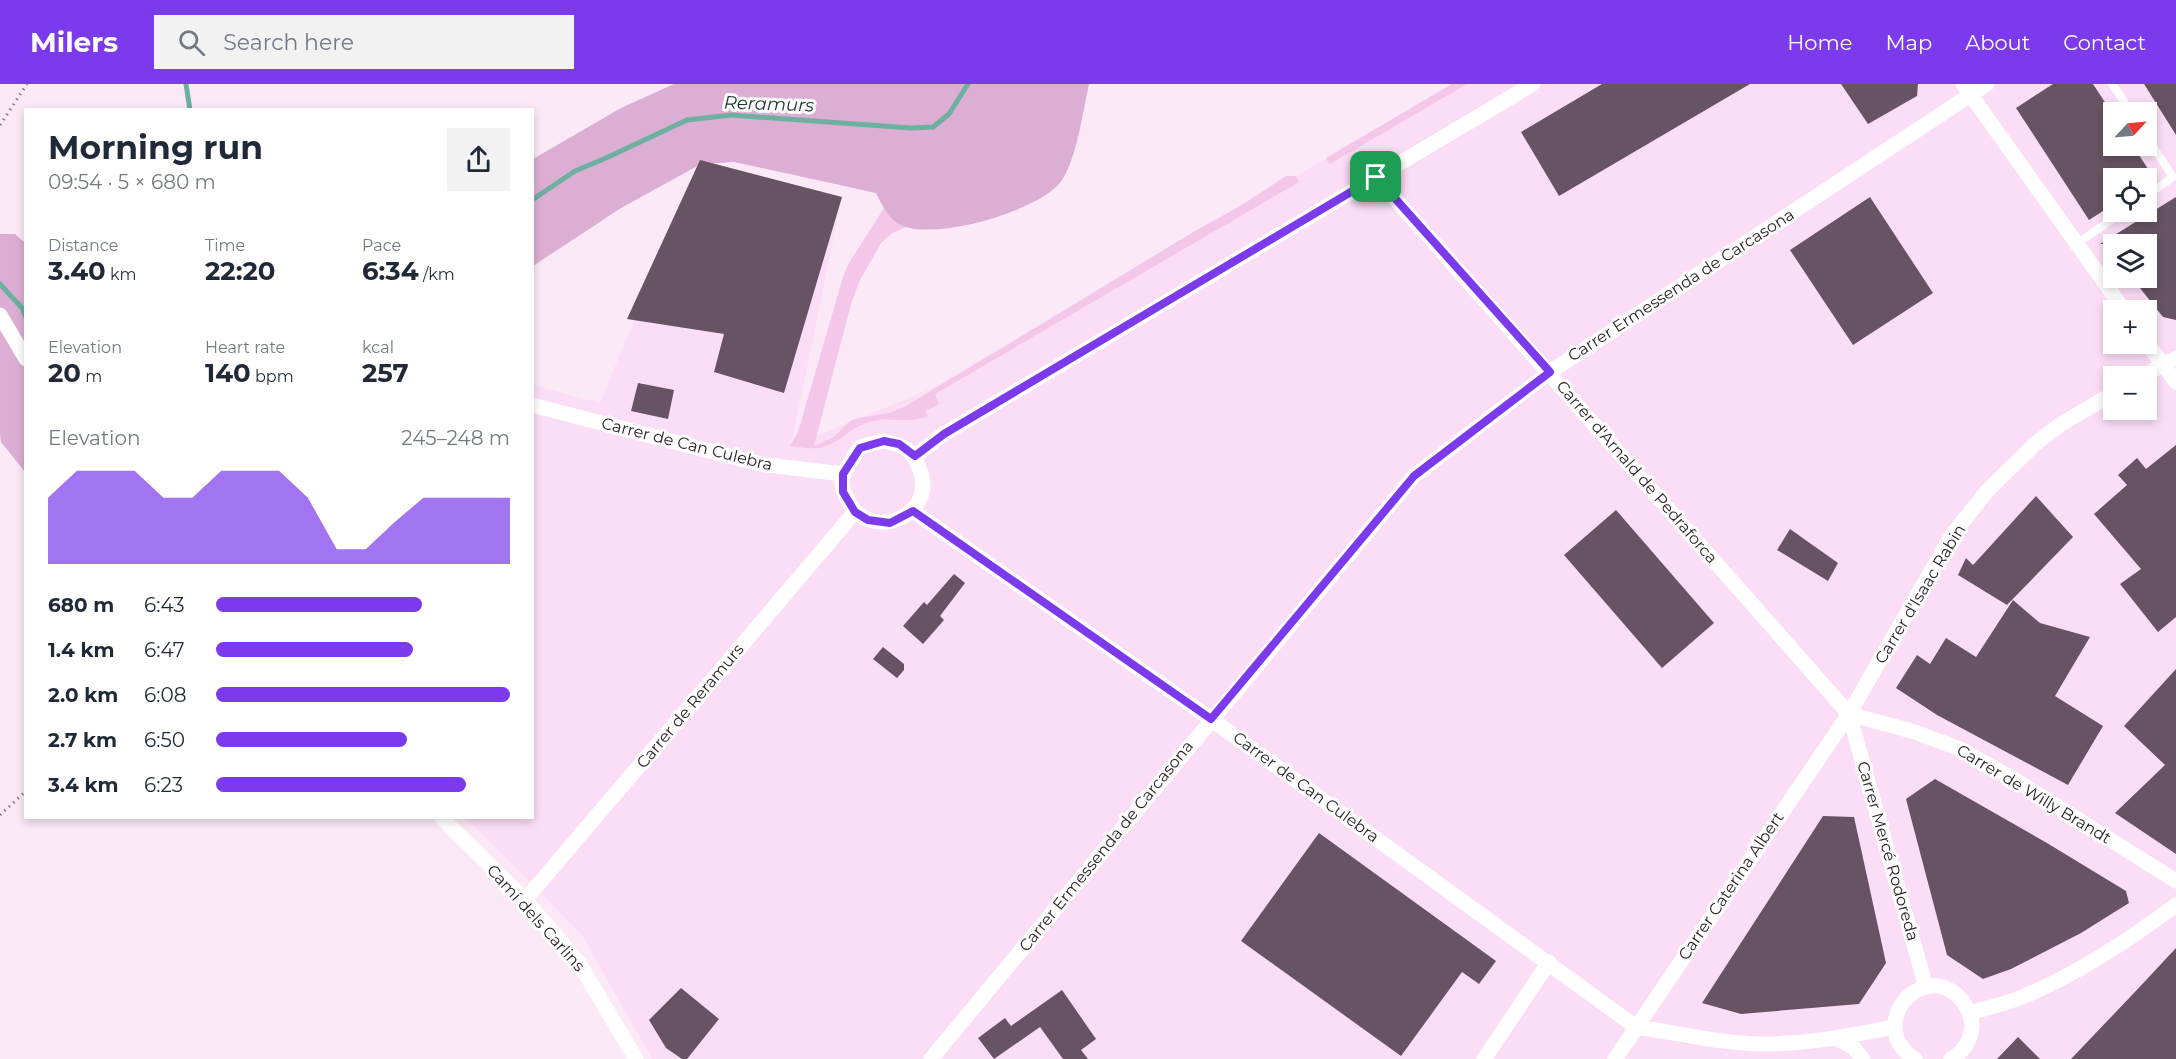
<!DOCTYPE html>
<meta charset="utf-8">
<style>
body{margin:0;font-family:Montserrat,sans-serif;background:#f2f2f3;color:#1f2937;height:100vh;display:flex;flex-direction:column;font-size:22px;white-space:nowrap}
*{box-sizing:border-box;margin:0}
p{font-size:20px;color:#747a83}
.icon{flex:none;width:33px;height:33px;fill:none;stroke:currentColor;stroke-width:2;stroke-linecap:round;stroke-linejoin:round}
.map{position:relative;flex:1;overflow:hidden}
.drawer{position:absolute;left:24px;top:24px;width:510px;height:711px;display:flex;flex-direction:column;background:#fff;border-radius:0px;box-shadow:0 3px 9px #0003}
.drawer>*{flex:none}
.needle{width:39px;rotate:64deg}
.buttons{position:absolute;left:2103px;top:18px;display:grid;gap:12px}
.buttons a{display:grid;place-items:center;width:54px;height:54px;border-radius:0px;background:#fff;box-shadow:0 3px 9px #0003;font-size:30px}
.pin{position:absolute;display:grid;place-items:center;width:51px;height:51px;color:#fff;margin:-26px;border-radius:12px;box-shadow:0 3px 9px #0006}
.round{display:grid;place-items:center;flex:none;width:63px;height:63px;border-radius:0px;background:#f2f2f3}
.head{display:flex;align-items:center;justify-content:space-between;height:102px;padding:0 24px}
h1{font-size:33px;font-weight:700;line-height:45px}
.figures{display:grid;grid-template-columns:repeat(3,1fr);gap:9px;height:102px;padding:6px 24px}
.figures div{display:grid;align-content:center}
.figures b{font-size:26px;font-weight:700}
.figures small{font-size:16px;font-weight:400}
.figures p{font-size:16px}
.chart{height:168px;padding:12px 24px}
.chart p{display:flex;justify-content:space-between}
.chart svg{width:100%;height:108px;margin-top:6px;fill:#7c3aed;opacity:.7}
ul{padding:0 24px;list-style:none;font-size:20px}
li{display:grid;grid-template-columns:96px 72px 1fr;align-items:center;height:45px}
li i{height:15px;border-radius:8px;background:#7c3aed}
header{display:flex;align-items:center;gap:36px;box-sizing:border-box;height:84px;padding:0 30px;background:#7c3aed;color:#fff}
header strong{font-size:28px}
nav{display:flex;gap:33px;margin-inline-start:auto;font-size:21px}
.search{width:420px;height:54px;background:#f2f2f3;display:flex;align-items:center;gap:15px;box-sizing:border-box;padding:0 21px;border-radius:0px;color:#747a83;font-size:22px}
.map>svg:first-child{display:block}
</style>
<header>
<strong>Milers</strong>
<div class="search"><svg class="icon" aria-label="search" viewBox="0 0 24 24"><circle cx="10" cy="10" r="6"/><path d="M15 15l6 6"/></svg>Search here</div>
<nav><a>Home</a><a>Map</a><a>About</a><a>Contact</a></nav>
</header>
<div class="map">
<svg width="2176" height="975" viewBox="0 0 2176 975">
<rect width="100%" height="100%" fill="#fce9f8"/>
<path fill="#fcddf6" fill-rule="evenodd" d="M1453 0H2176V975H652L582 851 466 734H532L533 301 600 319 700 76 842 113 791 362 931 305ZM2114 28H2146V62H2114ZM2114 94H2146V128H2114ZM2114 160H2146V194H2114ZM2114 226H2146V260H2114ZM2114 292H2146V326H2114Z"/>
<path fill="#f3c6ea" d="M1452 0H1467L1330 80 1326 74Z
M1286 92H1296L1299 98 935 310 939 320 925 327 928 332C906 341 894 332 873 337 853 341 841 358 823 363 812 366 801 363 790 362L798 348 843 193 849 179 884 124 896 138 906 143 891 150 881 159 860 196 851 220 814 362 834 353 850 337 858 334 890 329 906 322 1195 147 1240 122Z"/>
<path fill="#dcaed3" d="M674 0H1089C1083 27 1077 73 1062 96 1042 127 927 160 897 139 887 132 881 119 876 109L734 78 701 80 621 124 533 182V75L621 24Z
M0 150H15L25 159V388L1 358 0 350Z"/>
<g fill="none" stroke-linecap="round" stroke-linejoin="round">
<path stroke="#6db0a0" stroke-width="5" d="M186 0 190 26
M532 116 575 87 606 74 687 36 731 31 911 44 933 43 949 30 968 0
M0 200 22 224 26 233"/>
</g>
<path fill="#675363" d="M1602 0H1750L1559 112 1521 48Z
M1841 0H1918L1917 12 1868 40Z
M2053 0H2093L2114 32V62H2133L2154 94H2114V120L2089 136 2016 24Z
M2144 0H2176V51Z
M700 76 842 113 784 309 714 288 724 250 627 235Z
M1870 113 1933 209 1853 261 1790 166Z
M2176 113V236L2163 233 2132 194H2146V160H2100Z
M638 299 674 306 668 335 631 327Z
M2176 361V533L2158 548 2120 500 2141 485 2094 430 2127 401 2118 391 2137 374 2146 385Z
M2036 412 2073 453 2007 521 1958 491 1966 474 1973 481Z
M1616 426 1714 539 1662 584 1564 471Z
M1790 445 1838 479 1828 497 1777 466Z
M954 490 965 499 940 532 944 536 923 560 903 542 924 518 927 521Z
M2013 516 2040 539 2090 553 2055 612 2103 642 2068 701 1937 631 1896 604 1917 571 1930 580 1946 554 1976 573Z
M883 563 904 580V586L897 594 873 575Z
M2176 585V770L2115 729 2165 681 2124 642Z
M1935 695 2047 759 2126 807 2129 819 2081 849 2011 885 1983 895 1947 871 1906 715Z
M1823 732 1854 733 1886 879 1859 920 1741 930 1702 919Z
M1319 749 1496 877 1479 900 1462 888 1401 972 1241 857Z
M2176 864V975H2071L2133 910Z
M681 904 719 935 687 975H682L666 964 649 936Z
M1062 906 1096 955 1081 966 1088 975H1063L1040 943 994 975 978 954 1005 934 1011 942Z
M2018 953 2040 975H1997Z"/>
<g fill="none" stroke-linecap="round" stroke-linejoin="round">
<path stroke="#8b7d88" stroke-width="3" stroke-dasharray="1.5 4.5" stroke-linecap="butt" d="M0 41 27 0
M0 731 26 707"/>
<path stroke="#fff" stroke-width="8" d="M2112 0 2131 28
M2146 52 2173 93 2146 112
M2076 160 2123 128"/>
<path stroke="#fff" stroke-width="15" d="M1963 0 2124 226
M1376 93 1849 630 1926 903
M0 231 26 275
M2146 258 2176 298
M2143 292 2176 274
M532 321 760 380 843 390
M884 357C904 361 913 366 920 386 937 431 873 458 850 420 838 400 840 393 853 374 855 371 858 365 861 363 867 360 877 359 884 357Z
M915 372 944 350 1533 0
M913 427 1211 635 1636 943C1678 949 1719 959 1761 960 1806 961 1850 951 1895 943
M1849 630 1915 648 1960 665 2014 695 2176 797
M442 734 525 816 579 879 636 975
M525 816 855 428
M1970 929C1987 924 2006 920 2022 913 2077 891 2129 856 2176 821
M1836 954 1853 963 1863 975
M931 975 1414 392 1550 288 1987 0
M1484 975 1549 878
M1615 975 1849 630 1952 451 1988 406 2035 360 2061 340 2114 309
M1915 975C1865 944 1919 876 1958 912 1966 920 1971 930 1972 941 1972 955 1963 969 1951 975"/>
</g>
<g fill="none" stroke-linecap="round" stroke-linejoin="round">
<g stroke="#fff" stroke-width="12">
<path id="route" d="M1376 93 1550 288 1414 392 1211 635 913 427 890 439 868 436 855 428 843 408V390L860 364 884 357 899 360 915 372 944 350Z"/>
</g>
<use href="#route" stroke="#7c3aed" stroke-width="8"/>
</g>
<g text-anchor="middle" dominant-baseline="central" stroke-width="6" stroke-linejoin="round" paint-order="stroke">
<g font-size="16" fill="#2c232a" stroke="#fdfdfd">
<text transform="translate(1681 201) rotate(-33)">Carrer Ermessenda de Carcasona</text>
<text transform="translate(687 360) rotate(14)">Carrer de Can Culebra</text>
<text transform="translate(1637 388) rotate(49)">Carrer d'Arnald de Pedraforca</text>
<text transform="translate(1920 510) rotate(-59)">Carrer d'Isaac Rabin</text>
<text transform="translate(690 622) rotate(-50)">Carrer de Reramurs</text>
<text transform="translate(1306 703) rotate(36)">Carrer de Can Culebra</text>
<text transform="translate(2034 710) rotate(31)">Carrer de Willy Brandt</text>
<text transform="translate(1106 762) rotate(-51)">Carrer Ermessenda de Carcasona</text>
<text transform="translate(1888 767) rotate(74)">Carrer Mercé Rodoreda</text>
<text transform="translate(1731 802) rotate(-56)">Carrer Caterina Albert</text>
<text transform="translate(536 834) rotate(48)">Camí dels Carlins</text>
</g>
<g font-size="18" font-style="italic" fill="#13342c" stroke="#fdfdfd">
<text transform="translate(769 20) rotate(2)">Reramurs</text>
</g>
</g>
</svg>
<div class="buttons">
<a><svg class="needle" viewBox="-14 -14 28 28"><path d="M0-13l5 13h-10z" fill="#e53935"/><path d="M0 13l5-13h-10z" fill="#747a83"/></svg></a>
<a><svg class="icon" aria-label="locate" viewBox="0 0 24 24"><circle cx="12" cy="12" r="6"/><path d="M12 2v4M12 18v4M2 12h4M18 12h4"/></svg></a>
<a><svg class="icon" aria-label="layers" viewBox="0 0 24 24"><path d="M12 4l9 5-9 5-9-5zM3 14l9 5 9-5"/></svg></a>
<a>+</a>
<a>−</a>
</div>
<div class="pin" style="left:1376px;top:93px;background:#1e9e55"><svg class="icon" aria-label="arrive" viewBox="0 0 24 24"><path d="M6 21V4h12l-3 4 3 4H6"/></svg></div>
<section class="drawer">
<div class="head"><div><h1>Morning run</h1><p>09:54 · 5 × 680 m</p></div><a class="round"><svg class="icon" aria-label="share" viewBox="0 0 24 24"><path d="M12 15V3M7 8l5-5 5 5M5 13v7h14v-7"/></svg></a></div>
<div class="figures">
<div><p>Distance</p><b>3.40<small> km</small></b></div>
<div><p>Time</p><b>22:20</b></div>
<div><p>Pace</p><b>6:34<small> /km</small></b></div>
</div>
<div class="figures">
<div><p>Elevation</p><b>20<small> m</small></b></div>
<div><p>Heart rate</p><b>140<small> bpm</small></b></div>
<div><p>kcal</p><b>257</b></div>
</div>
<div class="chart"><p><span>Elevation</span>245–248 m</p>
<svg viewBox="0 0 160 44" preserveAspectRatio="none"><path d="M0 44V17L10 6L20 6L30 6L40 17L50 17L60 6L70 6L80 6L90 17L100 38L110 38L120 27L130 17L140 17L150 17L160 17V44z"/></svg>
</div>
<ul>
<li><b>680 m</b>6:43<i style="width:70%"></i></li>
<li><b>1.4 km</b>6:47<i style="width:67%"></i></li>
<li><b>2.0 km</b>6:08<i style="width:100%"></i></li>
<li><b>2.7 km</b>6:50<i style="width:65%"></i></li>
<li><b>3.4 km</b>6:23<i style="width:85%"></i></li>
</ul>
</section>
</div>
